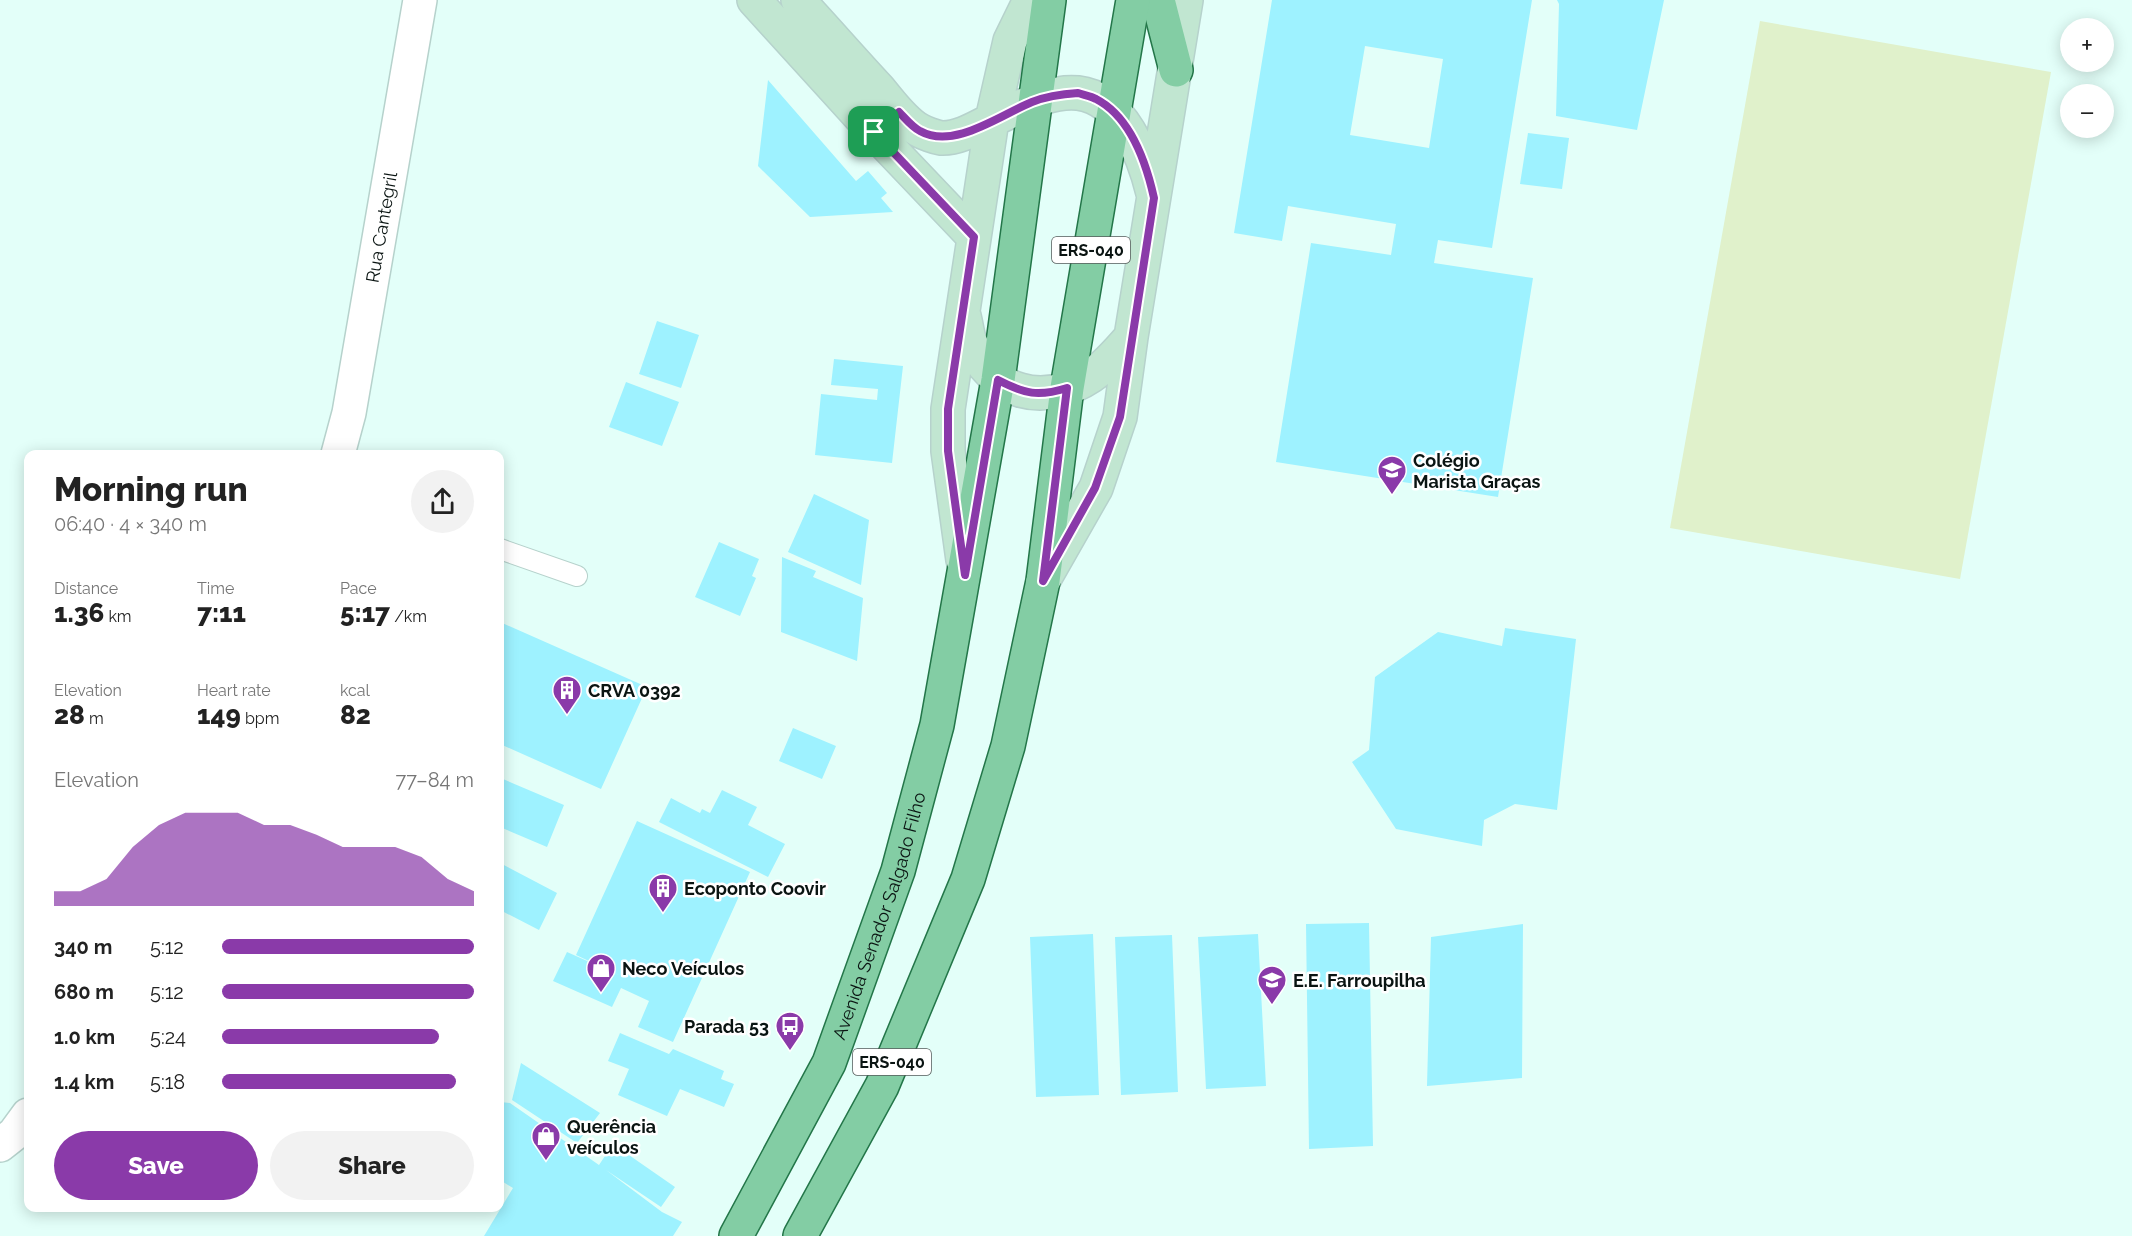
<!DOCTYPE html>
<meta charset="utf-8">
<style>
body{margin:0;font-family:Raleway,sans-serif;background:#f2f2f2;color:#222;height:100vh;display:flex;flex-direction:column;font-size:22px;white-space:nowrap}
*{box-sizing:border-box;margin:0}
p{font-size:20px;color:#767676}
.icon{flex:none;width:33px;height:33px;fill:none;stroke:currentColor;stroke-width:2;stroke-linecap:round;stroke-linejoin:round}
.map{position:relative;flex:1;overflow:hidden}
.drawer{position:absolute;left:24px;top:450px;width:480px;height:762px;display:flex;flex-direction:column;background:#fff;border-radius:12px;box-shadow:0 3px 15px #0003}
.drawer>*{flex:none}
.buttons{position:absolute;left:2060px;top:18px;display:grid;gap:12px}
.buttons a{display:grid;place-items:center;width:54px;height:54px;border-radius:50%;background:#fff;box-shadow:0 3px 15px #0003;font-size:30px}
.pin{position:absolute;display:grid;place-items:center;width:51px;height:51px;color:#fff;margin:-26px;border-radius:12px;box-shadow:0 3px 9px #0006}
.round{display:grid;place-items:center;flex:none;width:63px;height:63px;border-radius:32px;background:#f2f2f2}
.summary{display:flex;align-items:center;justify-content:space-between;height:102px;padding:0 30px}
h1{font-size:33px;font-weight:800;line-height:45px}
.figures{display:grid;grid-template-columns:repeat(3,1fr);gap:9px;height:102px;padding:6px 30px}
.figures div{display:grid;align-content:center}
.figures b{font-size:26px;font-weight:800}
.figures small{font-size:16px;font-weight:400}
.figures p{font-size:16px}
.chart{height:168px;padding:12px 30px}
.chart p{display:flex;justify-content:space-between}
.chart svg{width:100%;height:108px;margin-top:6px;fill:#8a3aa9;opacity:.7}
.button{display:flex;gap:12px;margin-top:auto;padding:12px 30px}
.button a{flex:1;height:69px;border-radius:36px;background:#8a3aa9;color:#fff;font-size:24px;font-weight:800;line-height:69px;text-align:center}
.button a+a{background:#f2f2f2;color:#222}
ul{padding:0 30px;list-style:none;font-size:20px}
li{display:grid;grid-template-columns:96px 72px 1fr;align-items:center;height:45px}
li i{height:15px;border-radius:8px;background:#8a3aa9}
.map>svg:first-child{display:block}
</style>
<div class="map">
<svg width="2132" height="1236" viewBox="0 0 2132 1236">
<rect width="100%" height="100%" fill="#e3fff9"/>
<path fill="#e0f1cb" d="M1760 21 2051 72 1960 579 1670 528Z"/>
<path fill="#9ef2ff" fill-rule="evenodd" d="M1272 0H1532L1492 248 1438 240 1434 263 1533 278 1498 497 1276 462 1311 243 1391 255 1396 224 1288 206 1282 241 1234 233ZM1365 46 1443 59 1429 148 1350 135Z
M1557 0H1664L1637 130 1556 116 1559 4Z
M768 80 856 181 868 171 887 193 881 198 893 212 810 217 758 166Z
M1528 133 1569 138 1562 189 1520 184Z
M657 321 699 335 681 388 639 374Z
M834 359 903 366 892 463 815 455 821 394 877 400 878 389 831 385Z
M626 382 679 402 662 446 609 427Z
M814 494 869 520 861 585 788 552Z
M719 542 759 559 752 576 756 578 740 616 695 597Z
M782 557 816 571 813 577 863 598 857 661 781 632Z
M500 622 647 687 601 789 500 744Z
M1505 628 1576 639 1557 810 1515 804 1484 820 1482 846 1396 829 1352 762 1369 750 1375 677 1438 632 1502 646Z
M793 728 836 746 822 779 779 761Z
M503 779 564 805 547 847 500 827V788Z
M722 790 757 807 748 825 785 844 768 877 659 822 671 798 700 813 702 809 710 813Z
M637 821 750 872 673 1042 638 1027 649 1001 621 988 612 1007 553 981 567 952 621 976 576 955Z
M500 863 557 893 539 930 500 910Z
M1369 923 1373 1146 1309 1149 1306 924Z
M1523 924 1522 1078 1427 1086 1431 937Z
M1093 934 1099 1095 1036 1097 1030 937Z
M1258 934 1266 1086 1206 1089 1198 937Z
M1172 935 1178 1092 1121 1095 1115 937Z
M620 1033 669 1054 673 1049 724 1071 721 1079 734 1084 724 1107 680 1089 667 1116 618 1095 629 1069 608 1061Z
M521 1063 600 1113 577 1143 512 1100Z
M500 1102 510 1103 599 1165 613 1144 675 1187 661 1207 606 1170 662 1212 682 1222 673 1236H484L513 1188 500 1180Z"/>
<g fill="none" stroke-linecap="round" stroke-linejoin="round">
<g stroke="#b6d2cc" stroke-width="22">
<path id="lane" d="M500 549 577 576"/>
</g>
<g stroke="#b6d2cc" stroke-width="36">
<g id="street">
<path id="s1" d="M338 454 349 413 420 0"/>
<path d="M0 1145 14 1134 28 1115"/>
</g>
</g>
<g stroke="#b6d2cc" stroke-width="36">
<path id="secondary" d="M754 0 874 132 974 237
M798 0C825 29 851 59 878 88 890 102 903 121 919 130 924 133 935 137 941 138 960 139 979 126 996 118 1021 107 1050 90 1078 93 1122 98 1144 156 1153 193
M964 316C966 324 967 332 969 339 991 394 1043 408 1091 376 1106 366 1119 351 1131 337
M963 560 948 451V409L992 120 1010 41 1030 0
M1043 581 1096 488 1120 417 1131 337 1186 0"/>
</g>
<g stroke="#237649" stroke-width="36">
<g id="primary">
<path d="M1158 0 1176 70"/>
<path id="s2" d="M736 1236 829 1063 898 871 937 725 998 380 1049 0"/>
<path d="M800 1236 882 1086 968 879 1008 746 1043 581 1067 388 1133 0"/>
</g>
</g>
<use href="#lane" stroke="#fff" stroke-width="20"/>
<use href="#street" stroke="#fff" stroke-width="33"/>
<use href="#secondary" stroke="#c1e6d1" stroke-width="33"/>
<use href="#primary" stroke="#83cda4" stroke-width="33"/>
</g>
<g fill="none" stroke-linecap="round" stroke-linejoin="round">
<g stroke="#fff" stroke-width="12">
<path id="route" d="M1078 93C1084 95 1091 96 1096 99 1131 117 1146 162 1154 198L1120 417 1095 488 1043 581 1067 388C1038 397 1025 394 998 380L965 575 948 451V409L974 237 874 132 899 112C905 118 912 127 920 131 954 150 1000 115 1032 102 1047 96 1062 94 1078 93Z"/>
</g>
<use href="#route" stroke="#8a3aa9" stroke-width="8"/>
</g>
<defs>
<g id="school-pin" transform="scale(1.5)"><path d="M0 17L-7.5 6A9.5 9.5 0 1 1 7.5 6Z" fill="#8a3aa9" stroke="#fff"/><path d="M0-5L7-2L0 1L-7-2ZM-4 1L0 2.5L4 1V4Q0 6-4 4Z" fill="#fff"/></g>
<g id="building-pin" transform="scale(1.5)"><path d="M0 17L-7.5 6A9.5 9.5 0 1 1 7.5 6Z" fill="#8a3aa9" stroke="#fff"/><path d="M-4-6H4V6H1V3H-1V6H-4ZM-2.5-4.3h1.7v1.8h-1.7ZM.8-4.3h1.7v1.8H.8ZM-2.5-1h1.7V.8h-1.7ZM.8-1h1.7V.8H.8Z" fill="#fff"/></g>
<g id="shop-pin" transform="scale(1.5)"><path d="M0 17L-7.5 6A9.5 9.5 0 1 1 7.5 6Z" fill="#8a3aa9" stroke="#fff"/><path d="M-5-2.5h2.3a2.7 3.5 0 0 1 5.4 0H5L5.5 6h-11ZM-1.5-2.5h3a1.5 2.3 0 0 0-3 0Z" fill="#fff"/></g>
<g id="bus-pin" transform="scale(1.5)"><path d="M0 17L-7.5 6A9.5 9.5 0 1 1 7.5 6Z" fill="#8a3aa9" stroke="#fff"/><path d="M-5-6H5V4H4V6H2V4H-2V6H-4V4H-5ZM-3.5-4V0h7V-4ZM-3.5 1.2v1.5H-2V1.2ZM2 1.2v1.5H3.5V1.2Z" fill="#fff"/></g>
</defs>
<g fill-rule="evenodd">
<use href="#school-pin" x="1392" y="470"/>
<use href="#building-pin" x="567" y="690"/>
<use href="#building-pin" x="663" y="888"/>
<use href="#shop-pin" x="601" y="968"/>
<use href="#school-pin" x="1272" y="980"/>
<use href="#bus-pin" x="790" y="1026"/>
<use href="#shop-pin" x="546" y="1136"/>
</g>
<g text-anchor="middle" dominant-baseline="central" stroke-width="5" stroke-linejoin="round" paint-order="stroke">
<g fill="#fff" stroke="#545a59" stroke-width="1.5">
<rect x="1052" y="237" width="78" height="26" rx="4.5"/>
<rect x="853" y="1049" width="78" height="26" rx="4.5"/>
</g>
<g font-size="16" font-weight="bold" fill="#0a1412">
<text x="1091" y="250">ERS-040</text>
<text x="892" y="1062">ERS-040</text>
</g>
<g font-size="18" fill="#0a1412" stroke="#fff">
<text stroke="none"><textPath href="#s1" startOffset="231">Rua Cantegril</textPath></text>
<text stroke="none"><textPath href="#s2" startOffset="352">Avenida Senador Salgado Filho</textPath></text>
</g>
<g font-size="18" font-weight="bold" fill="#0a1412" stroke="#fff" text-anchor="start">
<text x="1413" y="460">Colégio<tspan x="1413" dy="21">Marista Graças</tspan></text>
<text x="588" y="690">CRVA 0392</text>
<text x="684" y="888">Ecoponto Coovir</text>
<text x="622" y="968">Neco Veículos</text>
<text x="1293" y="980">E.E. Farroupilha</text>
<text x="769" y="1026" text-anchor="end">Parada 53</text>
<text x="567" y="1126">Querência<tspan x="567" dy="21">veículos</tspan></text>
</g>
</g>
</svg>
<div class="buttons">
<a>+</a>
<a>−</a>
</div>
<div class="pin" style="left:874px;top:132px;background:#1e9e55"><svg class="icon" aria-label="arrive" viewBox="0 0 24 24"><path d="M6 21V4h12l-3 4 3 4H6"/></svg></div>
<section class="drawer">
<div class="summary"><div><h1>Morning run</h1><p>06:40 · 4 × 340 m</p></div><a class="round"><svg class="icon" aria-label="share" viewBox="0 0 24 24"><path d="M12 15V3M7 8l5-5 5 5M5 13v7h14v-7"/></svg></a></div>
<div class="figures">
<div><p>Distance</p><b>1.36<small> km</small></b></div>
<div><p>Time</p><b>7:11</b></div>
<div><p>Pace</p><b>5:17<small> /km</small></b></div>
</div>
<div class="figures">
<div><p>Elevation</p><b>28<small> m</small></b></div>
<div><p>Heart rate</p><b>149<small> bpm</small></b></div>
<div><p>kcal</p><b>82</b></div>
</div>
<div class="chart"><p><span>Elevation</span>77–84 m</p>
<svg viewBox="0 0 160 44" preserveAspectRatio="none"><path d="M0 44V38L10 38L20 33L30 20L40 11L50 6L60 6L70 6L80 11L90 11L100 15L110 20L120 20L130 20L140 24L150 33L160 38V44z"/></svg>
</div>
<ul>
<li><b>340 m</b>5:12<i style="width:100%"></i></li>
<li><b>680 m</b>5:12<i style="width:100%"></i></li>
<li><b>1.0 km</b>5:24<i style="width:86%"></i></li>
<li><b>1.4 km</b>5:18<i style="width:93%"></i></li>
</ul>
<div class="button"><a>Save</a><a>Share</a></div>
</section>
</div>
